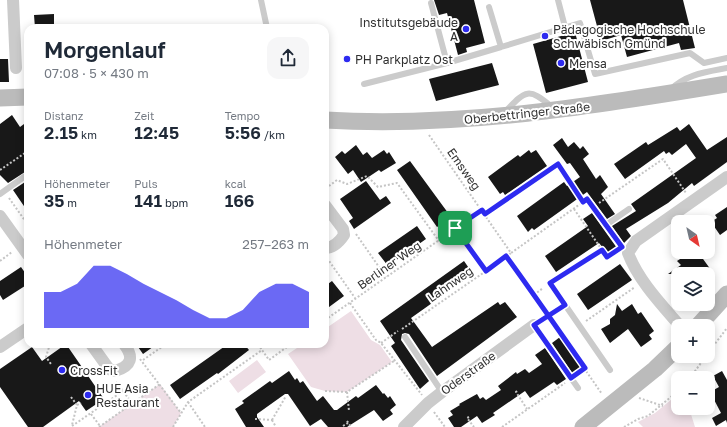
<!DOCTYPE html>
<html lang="de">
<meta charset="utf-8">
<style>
body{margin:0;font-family:"Golos Text",sans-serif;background:#f6f6f7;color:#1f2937;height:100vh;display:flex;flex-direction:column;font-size:15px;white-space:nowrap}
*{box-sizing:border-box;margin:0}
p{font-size:13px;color:#747a83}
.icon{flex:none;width:22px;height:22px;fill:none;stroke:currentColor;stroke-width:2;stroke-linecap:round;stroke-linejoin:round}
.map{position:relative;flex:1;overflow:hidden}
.drawer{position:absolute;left:24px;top:24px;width:305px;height:324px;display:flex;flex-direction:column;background:#fff;border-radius:12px;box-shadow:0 2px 10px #0003}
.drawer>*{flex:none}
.needle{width:26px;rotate:146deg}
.tools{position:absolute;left:671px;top:215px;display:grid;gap:8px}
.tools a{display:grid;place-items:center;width:44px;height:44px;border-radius:8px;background:#fff;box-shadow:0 2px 10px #0003;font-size:20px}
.pin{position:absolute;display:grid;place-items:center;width:34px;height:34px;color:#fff;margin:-17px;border-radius:8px;box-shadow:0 2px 6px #0006}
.round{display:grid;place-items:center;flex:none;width:42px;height:42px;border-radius:12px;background:#f6f6f7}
.headline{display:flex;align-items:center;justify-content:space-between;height:68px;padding:0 20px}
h1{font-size:22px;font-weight:600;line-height:30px}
.stats{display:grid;grid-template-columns:repeat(3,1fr);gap:6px;height:68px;padding:4px 20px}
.stats div{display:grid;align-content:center}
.stats b{font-size:17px;font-weight:600}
.stats small{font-size:11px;font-weight:400}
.stats p{font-size:11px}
.chart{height:112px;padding:8px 20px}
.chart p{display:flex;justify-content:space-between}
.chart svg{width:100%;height:72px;margin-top:4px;fill:#2d2af0;opacity:.7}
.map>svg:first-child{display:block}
</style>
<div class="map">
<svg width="727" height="427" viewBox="0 0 727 427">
<rect width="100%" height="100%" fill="#fff"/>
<path fill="#eedee5" d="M351 311 371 340 380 345 392 362 347 392 325 391 311 387 288 354 303 344H325V329Z
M257 360 266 372 238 393 229 381Z
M160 384 181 413 173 427H99Z
M678 394V408H689L695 427H643L638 422 655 413Z"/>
<path fill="#181818" d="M434 0H474L485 43 466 48 467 52 458 55 447 13 439 15Z
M590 0H683L695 48 681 50 679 43 627 57 621 35 601 41Z
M54 14V28H35L34 15Z
M575 32 588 82 546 93 533 44Z
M0 59H8L9 82H0Z
M492 63 499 85 436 101 429 79Z
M12 115 20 127 28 121V170L8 183 0 175V124Z
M689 124 707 150 727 137V162L694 186 692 183 668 203 626 229 631 236 624 243 612 226 636 211 631 204 696 158 686 144 672 155 669 152 666 154 664 151 625 179 614 164 646 142 648 145 677 127 680 131Z
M562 138 568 147 574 142 580 149 583 146 589 154 583 159 596 179 600 175 608 187 601 194 615 214 607 219 587 192 534 230 532 228 528 232 517 216 564 182 567 186 580 177 570 163 567 164 553 145Z
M356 145 363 155 367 152 372 158 384 150 387 154 389 152 396 163 381 172 379 170 361 182 353 170 348 174 335 157 342 151 345 154Z
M529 150 531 153 536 150 547 166 505 195 503 192 500 194 488 177 518 155 520 157Z
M410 161 451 217 437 227 397 170Z
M28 180V212L13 190Z
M366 181 380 200 386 196 391 203 354 229 349 221 353 218 340 199Z
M727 207V230L720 235 711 222 717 218 715 215Z
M592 213 617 248 608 254 599 243 556 272 545 256 588 226 583 219Z
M417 226 426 239 388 266 378 253Z
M691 252H698L711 270 706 274H668L681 265 677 261Z
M464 261 473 274 411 318 432 347 498 302 500 305 505 302 517 317 437 376 409 334 405 333 402 334 401 340 429 381 420 389 391 346 395 343 380 321Z
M620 264 632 280 588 310 577 294Z
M21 267 28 277V284L3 300 0 295V281Z
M332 281 344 296 325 310V286Z
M617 304 622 311 632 304 638 314 641 312 654 331 649 335 652 339 641 347 628 329 610 343 601 329 610 324V319L615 315Z
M560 337 582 368 573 374 552 343Z
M66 344 104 399 86 411 79 401 43 427H28L0 387V369L32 347 42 361Z
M136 344H157L143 354Z
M228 344H244L249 350 218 374 217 373 180 399 170 385Z
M545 348 566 379 557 385 554 382 530 398 525 391 493 413 495 415 482 423 477 416 461 427H454L448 418 453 415 450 411 460 405 459 404 477 394 480 399 483 397 486 400 501 390 498 386 516 372 517 374 525 369 529 373 542 364 535 355Z
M289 371 295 380 297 378 300 383 303 381 317 401 323 396 334 410H337L356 396 358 398 376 385 383 394 384 393 388 398 390 396 396 405 390 410 393 414 383 421 374 410 347 427H328L321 419 310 426 288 394H285L257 414V417L264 427H246L235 409 244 403 242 401 270 381 272 383Z
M722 371 727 380V423L726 420 716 426 712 418 721 413 710 392 719 387 713 376Z"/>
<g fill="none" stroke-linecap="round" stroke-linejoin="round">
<path stroke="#c5c5c5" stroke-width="2" stroke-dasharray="2 2" stroke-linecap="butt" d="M429 135 511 253 507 256 544 310
M0 170 28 151
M325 193 329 186 337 180 347 184 367 176 378 187 397 183 439 241
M9 198 28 225
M583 202 587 199 589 201
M599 203 663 159 686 193
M574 209 602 250
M485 214 558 164 583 202 511 253
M356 234 386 277
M327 258 355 298
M0 261 12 252
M486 271 506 257
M557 279 602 250 607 257 616 251
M534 295 543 288
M350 303 376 340 381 343 422 395
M325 320 482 210
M586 321 635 287
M552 322 602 394
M402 329 486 271 455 228
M381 343 398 331
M50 344 46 357 51 364
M258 344 262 350
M708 353 727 328
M140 359 181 413
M143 360 166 344
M578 373 585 368
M690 378 706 356
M116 382 132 403
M325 391 347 392 394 361
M517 391 516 392 527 409
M347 392 349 411
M71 397 77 405 72 425
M639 398 663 406
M188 402 205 427
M77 405 81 403
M434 412 445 427
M91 414 100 426
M469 417 467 418 474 427
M255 419 272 420
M272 420 286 396
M272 420 276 427
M347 421 351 427
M72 426 123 391
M343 426 348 423
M99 427 160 384
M173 427 188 402 262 350 269 360 291 344
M502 427 565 383
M624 427 638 419 648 416 678 391"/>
<path stroke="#cbcbcb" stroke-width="6" d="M261 0 267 28
M558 0 565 27
M431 3 447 63
M156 28H171
M501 47 580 23 595 74 690 53 704 63 727 58
M364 84 447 63 501 47 489 7
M670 90C686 74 706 72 727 68
M505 112C526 90 528 87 552 107
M0 194 28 174
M593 207 622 247 628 253
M606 225 629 209
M550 283 610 370
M565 305 534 325 578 388
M405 337 442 392"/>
<path stroke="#cbcbcb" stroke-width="12" d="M13 0 16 68
M325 205 343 229 344 235C340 241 333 248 325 248
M0 216 28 255
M680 326C661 304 638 280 628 253L636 241 727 177
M91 344 109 369 115 371C132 366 134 357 124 344
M0 347 28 328
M404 427 428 403 442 392 534 325"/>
<path stroke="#bbb" stroke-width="17" d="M0 98 28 97
M325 120C461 128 594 106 727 84
M698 326 727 294
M583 427 655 369 678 347"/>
</g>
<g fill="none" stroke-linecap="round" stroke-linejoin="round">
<g stroke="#fff" stroke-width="8">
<path id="route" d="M455 228 486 271 506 256C533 293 559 331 585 368L571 378 534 325 565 305 550 283 602 250 607 257 622 247 587 199 583 202 558 164 485 214 482 210 455 228"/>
</g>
<use href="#route" stroke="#2d2af0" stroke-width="5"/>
</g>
<g fill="#2d2af0" stroke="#fff" stroke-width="1.5">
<circle cx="466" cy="29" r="4"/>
<circle cx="545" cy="36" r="4"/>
<circle cx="347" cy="59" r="4"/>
<circle cx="561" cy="63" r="4"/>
<circle cx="62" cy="370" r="4"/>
<circle cx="88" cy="395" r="4"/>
</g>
<g text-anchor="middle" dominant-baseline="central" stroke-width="4" stroke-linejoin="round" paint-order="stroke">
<g font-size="12" fill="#313131" stroke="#fff" text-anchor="start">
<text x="458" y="22" text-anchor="end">Institutsgebäude<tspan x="458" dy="14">A</tspan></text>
<text x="553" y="29">Pädagogische Hochschule<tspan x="553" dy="14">Schwäbisch Gmünd</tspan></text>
<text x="355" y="59">PH Parkplatz Ost</text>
<text x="569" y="63">Mensa</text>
<text x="70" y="370">CrossFit</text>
<text x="96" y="388">HUE Asia<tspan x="96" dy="14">Restaurant</tspan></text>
</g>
<g font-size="12" fill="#313131" stroke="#fff">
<text transform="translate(527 113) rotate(-6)">Oberbettringer Straße</text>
<text transform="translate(464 169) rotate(55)">Emsweg</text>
<text transform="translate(389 265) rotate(-35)">Berliner Weg</text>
<text transform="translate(450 284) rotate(-35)">Lahnweg</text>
<text transform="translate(468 373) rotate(-36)">Oderstraße</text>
</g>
</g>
</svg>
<div class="tools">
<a><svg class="needle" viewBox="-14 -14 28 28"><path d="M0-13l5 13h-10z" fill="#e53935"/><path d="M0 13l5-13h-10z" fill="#747a83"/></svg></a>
<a><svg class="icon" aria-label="layers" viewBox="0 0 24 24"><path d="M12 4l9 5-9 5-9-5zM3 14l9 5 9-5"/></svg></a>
<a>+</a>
<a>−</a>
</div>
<div class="pin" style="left:455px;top:228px;background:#1e9e55"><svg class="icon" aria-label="arrive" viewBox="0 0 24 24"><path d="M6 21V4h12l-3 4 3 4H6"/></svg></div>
<section class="drawer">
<div class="headline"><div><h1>Morgenlauf</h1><p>07:08 · 5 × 430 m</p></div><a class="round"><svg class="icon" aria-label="share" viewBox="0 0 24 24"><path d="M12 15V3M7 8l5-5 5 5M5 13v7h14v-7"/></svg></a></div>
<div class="stats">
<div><p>Distanz</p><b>2.15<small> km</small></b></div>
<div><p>Zeit</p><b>12:45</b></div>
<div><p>Tempo</p><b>5:56<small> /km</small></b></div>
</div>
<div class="stats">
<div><p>Höhenmeter</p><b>35<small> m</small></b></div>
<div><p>Puls</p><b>141<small> bpm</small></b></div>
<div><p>kcal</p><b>166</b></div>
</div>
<div class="chart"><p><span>Höhenmeter</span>257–263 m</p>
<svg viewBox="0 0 160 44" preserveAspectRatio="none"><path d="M0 44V22L10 22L20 17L30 6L40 6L50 11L60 17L70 22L80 27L90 33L100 38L110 38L120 33L130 22L140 17L150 17L160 22V44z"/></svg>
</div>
</section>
</div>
